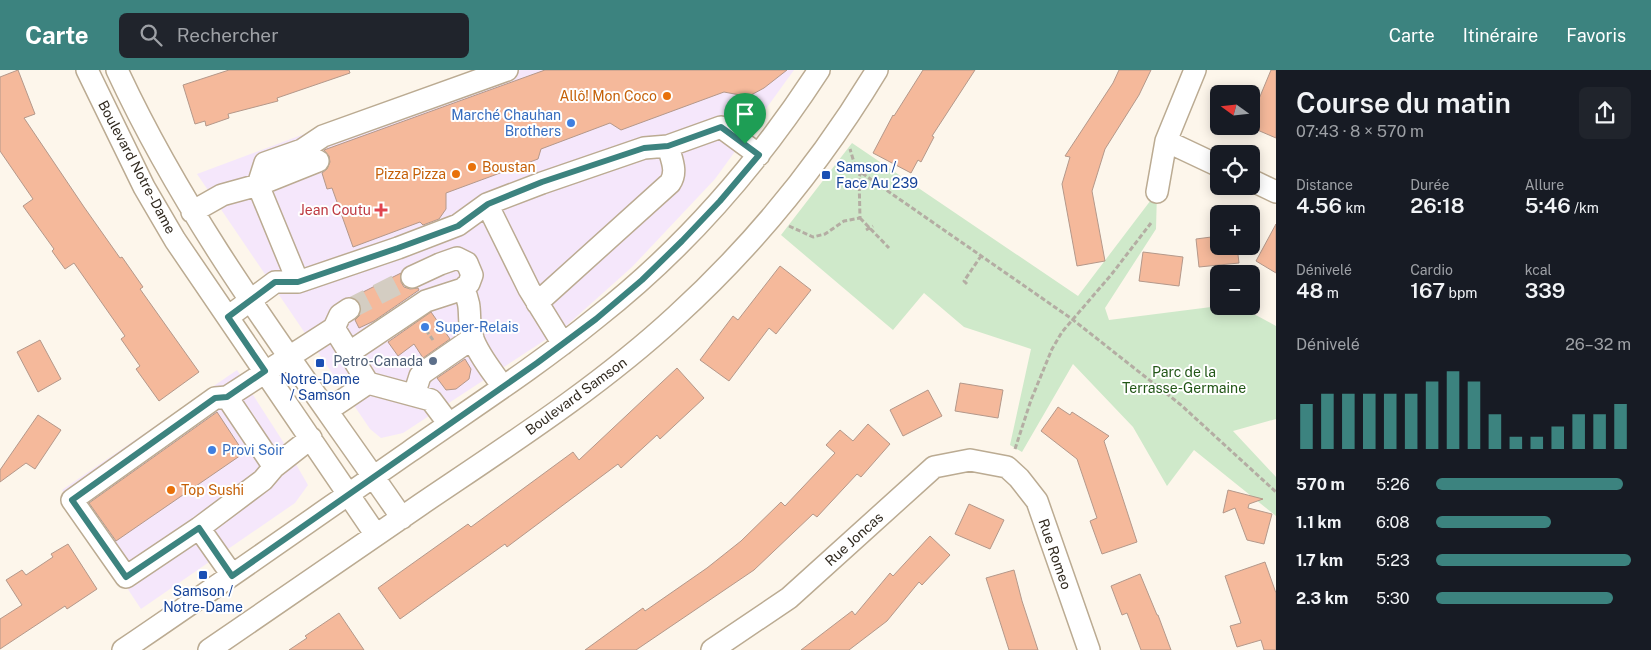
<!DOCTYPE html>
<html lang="fr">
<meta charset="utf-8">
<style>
body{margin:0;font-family:"Public Sans",sans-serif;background:#20242c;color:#f1f3f6;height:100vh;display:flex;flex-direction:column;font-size:19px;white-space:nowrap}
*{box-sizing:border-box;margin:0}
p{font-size:16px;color:#9ea1a6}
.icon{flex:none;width:28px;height:28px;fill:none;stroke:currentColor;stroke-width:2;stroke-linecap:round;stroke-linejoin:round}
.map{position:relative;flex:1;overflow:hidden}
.side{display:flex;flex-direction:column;background:#171b24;width:375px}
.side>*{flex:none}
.needle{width:32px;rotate:285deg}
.controls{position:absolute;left:1210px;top:15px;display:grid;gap:10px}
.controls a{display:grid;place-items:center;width:50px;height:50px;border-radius:8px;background:#171b24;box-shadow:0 2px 12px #0003;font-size:25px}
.pin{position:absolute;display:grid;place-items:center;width:42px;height:42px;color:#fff;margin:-51px -21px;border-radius:50% 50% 50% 0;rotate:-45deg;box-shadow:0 0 5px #0007}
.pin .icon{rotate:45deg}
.round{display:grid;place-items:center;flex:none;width:52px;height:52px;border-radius:8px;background:#20242c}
.overview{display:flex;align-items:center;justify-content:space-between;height:85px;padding:0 20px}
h1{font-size:28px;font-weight:600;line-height:38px}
.stats{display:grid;grid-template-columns:repeat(3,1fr);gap:8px;height:85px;padding:5px 20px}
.stats div{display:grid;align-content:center}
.stats b{font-size:21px;font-weight:600}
.stats small{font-size:14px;font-weight:400}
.stats p{font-size:14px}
.chart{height:140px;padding:10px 20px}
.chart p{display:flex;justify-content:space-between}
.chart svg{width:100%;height:90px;margin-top:5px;stroke:#3c837f;stroke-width:6}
ul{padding:0 20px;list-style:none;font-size:16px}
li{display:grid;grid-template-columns:80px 60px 1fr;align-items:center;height:38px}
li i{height:12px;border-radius:6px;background:#3c837f}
header{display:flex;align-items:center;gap:30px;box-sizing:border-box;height:70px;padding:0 25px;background:#3c837f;color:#fff}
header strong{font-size:24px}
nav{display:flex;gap:28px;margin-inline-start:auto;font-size:18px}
.search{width:350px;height:45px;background:#20242c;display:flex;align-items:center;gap:12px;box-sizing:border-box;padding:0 18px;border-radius:8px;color:#9ea1a6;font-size:19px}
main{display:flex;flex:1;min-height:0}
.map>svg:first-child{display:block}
</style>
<header>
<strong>Carte</strong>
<div class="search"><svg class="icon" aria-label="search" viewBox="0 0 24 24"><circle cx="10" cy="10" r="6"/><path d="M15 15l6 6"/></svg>Rechercher</div>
<nav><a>Carte</a><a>Itinéraire</a><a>Favoris</a></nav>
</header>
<main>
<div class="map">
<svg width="1276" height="580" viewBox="0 0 1276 580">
<rect width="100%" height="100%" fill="#fdf6eb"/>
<path fill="#f5e7fb" d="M476 0H794L715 109 632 197 565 257 403 363 381 368 370 359 197 104Z
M237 300 282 370 308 415 295 433 141 539 62 420Z"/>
<path fill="#cfe9ca" d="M852 73 1078 226 1157 122 1156 159 1105 238 1109 250 1219 236H1239L1276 256V349L1233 361 1276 407V446L1194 380 1167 416 1133 357 1073 294 1022 382 1010 375 1031 279 964 257 924 223 893 260 781 165Z"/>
<path fill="#f5b99b" stroke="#b4988a" d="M18 0 35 44 24 48 84 137 120 188 122 187 143 217 140 219 199 302 159 331 136 299 140 296 121 269 125 266 74 193 65 199 52 181 54 179 23 136 33 129 0 81V7Z
M229 0H349L350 3 277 28 278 31 228 44 229 48 206 56 205 51 195 54 183 15Z
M545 0H787L764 18 751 25H740L724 22 621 60 610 53 541 79 538 89 446 123V139L439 149 423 155 420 152 353 177 332 118 327 119 322 103 327 99 330 92 329 86 324 80Z
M923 0H975L932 66 934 67 921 92 918 90 911 103 873 83 893 45 894 46Z
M1119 0H1151L1139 25 1105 79 1092 121 1105 191 1077 196 1062 114 1070 87 1065 86 1113 13Z
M1271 0H1276V68L1248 56H1251V48Z
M1276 154V203L1256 191Z
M1219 166V176H1237L1239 193 1199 197 1196 169Z
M1143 182 1183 187 1179 216 1139 211Z
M780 196 811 220 776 264 769 258 729 311 700 290 733 246 738 250Z
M401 203V212L404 217 410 219 418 218 419 220 374 251 359 258 355 250 360 245 361 238 359 232 353 227Z
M431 242 450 269 423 288 414 274 398 286 388 272Z
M40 270 61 309 38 322 17 282Z
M465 289 471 299 469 309 456 319 446 320 437 308Z
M677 298 704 328 660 369 657 365 621 398 618 394 507 477 505 474 400 549 378 518 468 454 471 457 573 382 579 390Z
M960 313 1003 320 998 348 955 341Z
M928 320 942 346 903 366 890 340Z
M1058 337 1070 345 1072 342 1109 366 1104 371 1137 472 1102 484 1090 451 1097 448 1077 389 1041 361Z
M217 342 244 383 116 471 89 433Z
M38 345 61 360 35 399 26 393 0 412V400Z
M868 354 890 374 861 407 857 404 817 447 813 444 754 500 636 580H585L643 538 645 541 707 498 741 471 781 432 785 436 835 383 826 375 840 360 853 371Z
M1228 420 1263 429 1249 434 1248 438 1272 444 1264 474 1247 470 1235 438 1223 443Z
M969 434 1004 450 990 479 955 464Z
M930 466 950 485 922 515 919 512 887 551 849 580H801L852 541 855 545 890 503 893 506Z
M68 474 97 519 67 539 65 536 0 579V549L22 535 6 510 22 500 26 505 53 487 51 484Z
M1265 492 1276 523V580H1264L1261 570 1237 577 1230 556 1241 553 1225 506Z
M1014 500 1022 531 1038 580H1009L986 508Z
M1140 504 1157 545H1158L1171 580H1141L1127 543 1122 545 1111 516Z
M339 543 364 580H289L307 568 305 566Z"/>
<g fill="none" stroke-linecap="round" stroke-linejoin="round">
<path stroke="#d4cdc2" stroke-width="21" stroke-dasharray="21 11" stroke-linecap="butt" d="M349 239 412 207"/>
<g stroke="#bbab92" stroke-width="24">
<path id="minor" d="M87 0 144 117 175 170 376 465
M117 0C192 162 301 301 402 448
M1195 0 1166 71 1219 96
M1251 110 1276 122
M258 115 265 93 302 80 323 66 507 0
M258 115 318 91
M1157 122 1166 71
M487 134 529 219 563 274
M192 142 222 125 258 115 298 212
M412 207 440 194 457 188 467 193 472 205 469 213 463 219
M537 233 670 113C678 101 671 89 668 76
M228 247 275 212H298L398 178 458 155 487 134 542 113 644 78 668 76 721 57 759 85
M334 258 340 245 349 239
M350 282 426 231 463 219C474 238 466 250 473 269 479 286 493 302 503 317
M414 325 420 306 424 302 473 268
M227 327 215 328 72 430 126 507 199 458 263 410 274 397 311 368
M328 340 368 313 431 330 449 354
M274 397 227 327 334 258 368 313
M199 458 232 505
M123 580C219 515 314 448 409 382 472 338 537 296 596 248 684 179 758 94 819 0
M209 580C279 532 349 483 420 435 507 376 598 318 676 246 755 174 822 91 877 0
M712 580 789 528 934 397 970 390 1007 397 1019 408 1037 431 1089 580"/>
</g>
<path stroke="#b4ada3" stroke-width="3" stroke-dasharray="5 2.5" stroke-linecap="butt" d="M856 99 1072 249 1181 335 1276 422
M836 100 856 99 850 79
M860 148 889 178
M789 156 813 167 825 164 844 151 860 148 859 107 861 102
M866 160 873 156
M967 214 964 211 981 186
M426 260 433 270
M1015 379 1031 330 1052 279 1062 262 1111 205 1151 153"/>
<use href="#minor" stroke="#fff" stroke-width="21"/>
</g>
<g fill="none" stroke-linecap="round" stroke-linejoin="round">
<g stroke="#fff" stroke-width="10">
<path id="route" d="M721 57 759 85 720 131 682 171 642 210 596 249 537 293 232 506 199 458 126 507 72 430 215 328 227 327 265 301 228 247 275 212H298L398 178 458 156 488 134 542 112 644 78 668 76Z"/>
</g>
<use href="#route" stroke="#3c837f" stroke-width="6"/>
</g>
<g fill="#e8710a" stroke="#fff" stroke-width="2">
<circle cx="667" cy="26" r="5"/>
<circle cx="472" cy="97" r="5"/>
<circle cx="456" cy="104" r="5"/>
<circle cx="171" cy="420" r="5"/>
</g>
<g fill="#3f7fe0" stroke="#fff" stroke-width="2">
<circle cx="571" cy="53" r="5"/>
<circle cx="425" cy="257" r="5"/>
<circle cx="212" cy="380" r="5"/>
</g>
<g fill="#1a4fb4" stroke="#fff" stroke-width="2">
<rect x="821" y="100" width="10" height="10" rx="2.5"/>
<rect x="315" y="288" width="10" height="10" rx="2.5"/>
<rect x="198" y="500" width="10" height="10" rx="2.5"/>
</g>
<path fill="#e0444e" stroke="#fff" stroke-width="2" d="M378.5 132.5h5v5h5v5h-5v5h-5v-5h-5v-5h5z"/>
<circle fill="#5c6f8a" stroke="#fff" stroke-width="2" cx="433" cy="291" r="5"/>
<g text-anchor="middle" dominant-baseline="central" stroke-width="4" stroke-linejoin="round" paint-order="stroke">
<g font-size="14" fill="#c56008" stroke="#fff" text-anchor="end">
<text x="657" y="26">Allô! Mon Coco</text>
<text x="482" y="97" text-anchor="start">Boustan</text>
<text x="446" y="104">Pizza Pizza</text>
<text x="181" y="420" text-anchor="start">Top Sushi</text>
</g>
<g font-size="14" fill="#366cbe" stroke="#fff" text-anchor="start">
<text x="561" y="45" text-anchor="end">Marché Chauhan<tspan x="561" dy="16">Brothers</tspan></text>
<text x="435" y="257">Super-Relais</text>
<text x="222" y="380">Provi Soir</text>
</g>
<g font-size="14" fill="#312a20" stroke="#fff">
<text transform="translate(137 97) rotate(62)">Boulevard Notre-Dame</text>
<text transform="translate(576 326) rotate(-36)">Boulevard Samson</text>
<text transform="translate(854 469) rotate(-42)">Rue Joncas</text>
<text transform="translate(1055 484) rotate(71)">Rue Romeo</text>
</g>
<g font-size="14" fill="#164399" stroke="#fff">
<text x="836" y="97" text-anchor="start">Samson /<tspan x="836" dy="16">Face Au 239</tspan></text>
<text x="320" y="309">Notre-Dame<tspan x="320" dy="16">/ Samson</tspan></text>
<text x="203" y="521">Samson /<tspan x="203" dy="16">Notre-Dame</tspan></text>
</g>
<g font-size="14" fill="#be3a42" stroke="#fff" text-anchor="end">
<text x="371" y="140">Jean Coutu</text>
</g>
<g font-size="14" fill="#4e5e75" stroke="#fff" text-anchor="end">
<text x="423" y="291">Petro-Canada</text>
</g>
<g font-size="14" fill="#215616" stroke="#fff">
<text x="1184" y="302">Parc de la<tspan x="1184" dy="16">Terrasse-Germaine</tspan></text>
</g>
</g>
</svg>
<div class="controls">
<a><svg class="needle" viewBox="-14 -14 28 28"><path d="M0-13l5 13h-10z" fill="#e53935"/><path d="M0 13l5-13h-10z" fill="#9ea1a6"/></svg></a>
<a><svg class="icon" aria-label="locate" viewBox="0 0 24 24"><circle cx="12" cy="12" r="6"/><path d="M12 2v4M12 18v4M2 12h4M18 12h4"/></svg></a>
<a>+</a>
<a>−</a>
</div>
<div class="pin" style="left:745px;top:74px;background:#1e9e55"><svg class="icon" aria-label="arrive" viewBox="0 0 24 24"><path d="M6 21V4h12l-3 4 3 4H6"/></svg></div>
</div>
<section class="side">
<div class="overview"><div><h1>Course du matin</h1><p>07:43 · 8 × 570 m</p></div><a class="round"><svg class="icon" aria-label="share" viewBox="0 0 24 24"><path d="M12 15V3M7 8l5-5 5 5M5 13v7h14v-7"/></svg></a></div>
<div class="stats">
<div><p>Distance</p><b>4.56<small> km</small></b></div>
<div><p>Durée</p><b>26:18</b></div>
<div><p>Allure</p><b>5:46<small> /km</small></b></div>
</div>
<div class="stats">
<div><p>Dénivelé</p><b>48<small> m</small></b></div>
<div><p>Cardio</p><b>167<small> bpm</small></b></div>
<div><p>kcal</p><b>339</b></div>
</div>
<div class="chart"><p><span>Dénivelé</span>26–32 m</p>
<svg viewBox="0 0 160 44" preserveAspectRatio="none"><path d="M5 44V22M15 44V17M25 44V17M35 44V17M45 44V17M55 44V17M65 44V11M75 44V6M85 44V11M95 44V27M105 44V38M115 44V38M125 44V33M135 44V27M145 44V27M155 44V22"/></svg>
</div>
<ul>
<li><b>570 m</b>5:26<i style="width:96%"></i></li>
<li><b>1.1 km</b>6:08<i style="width:59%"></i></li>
<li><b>1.7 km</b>5:23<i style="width:100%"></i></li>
<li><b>2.3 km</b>5:30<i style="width:91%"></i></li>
</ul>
</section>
</main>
